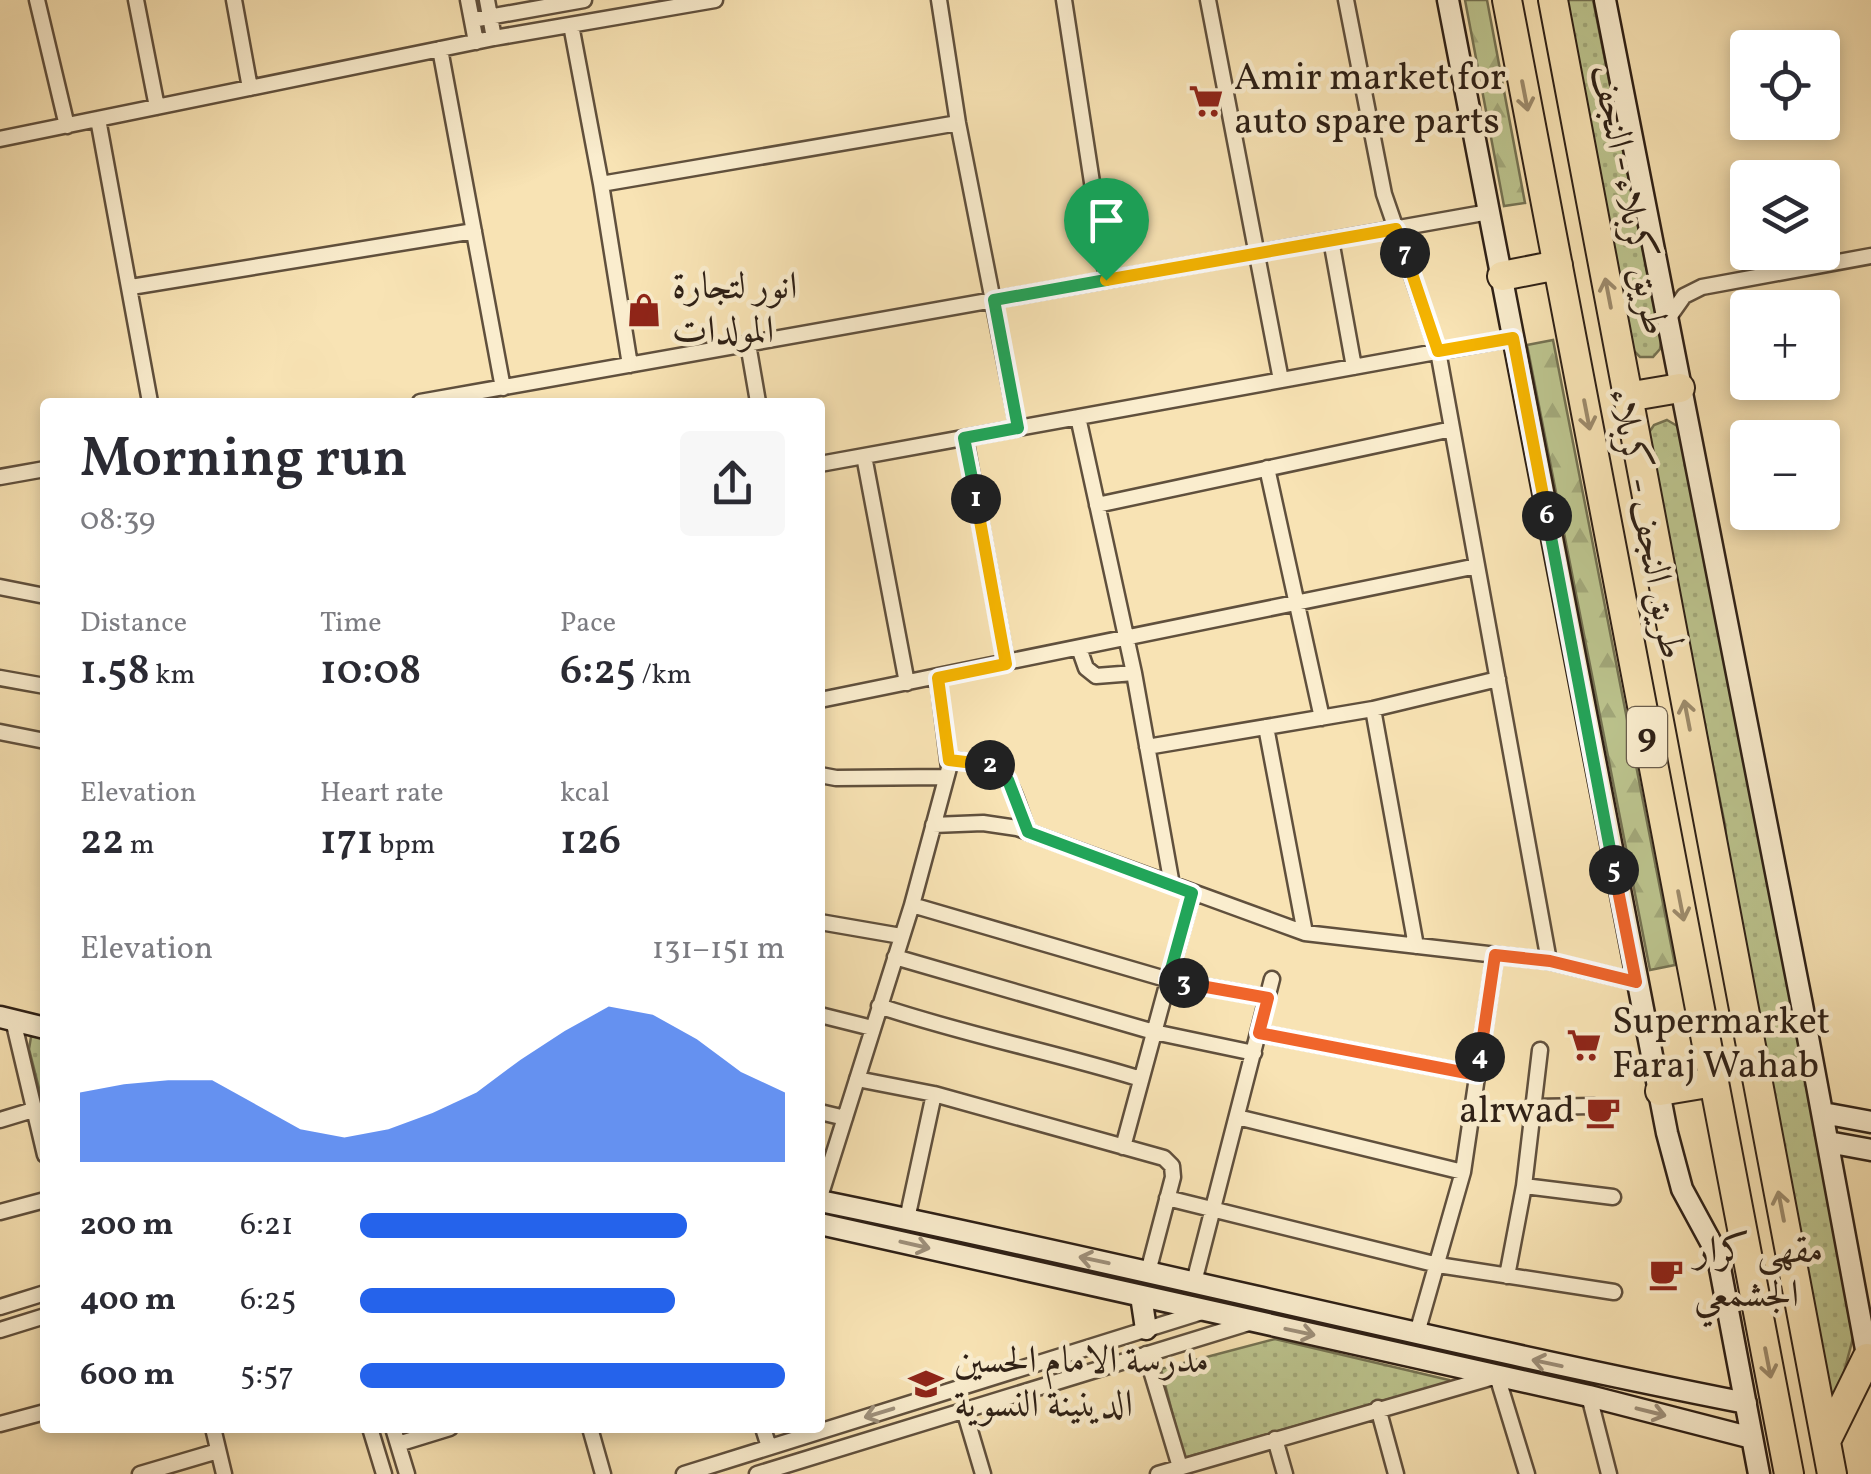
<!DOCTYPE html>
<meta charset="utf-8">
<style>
body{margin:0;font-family:Vollkorn,Amiri,serif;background:#f7f7f7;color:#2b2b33;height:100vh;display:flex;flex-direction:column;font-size:38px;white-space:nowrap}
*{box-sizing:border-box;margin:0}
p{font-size:32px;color:#7c7c81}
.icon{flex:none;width:55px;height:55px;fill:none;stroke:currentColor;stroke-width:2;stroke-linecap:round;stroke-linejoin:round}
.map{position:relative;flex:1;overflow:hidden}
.drawer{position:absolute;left:40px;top:398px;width:785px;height:1035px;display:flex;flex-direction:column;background:#fff;border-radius:10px;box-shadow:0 5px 15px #0003}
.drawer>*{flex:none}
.tools{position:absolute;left:1730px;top:30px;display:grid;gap:20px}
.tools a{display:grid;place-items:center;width:110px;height:110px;border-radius:10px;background:#fff;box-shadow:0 5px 15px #0003;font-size:50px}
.pin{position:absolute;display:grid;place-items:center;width:85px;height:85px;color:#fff;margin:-102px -42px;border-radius:50% 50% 50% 0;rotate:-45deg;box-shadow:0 0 10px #0007}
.pin .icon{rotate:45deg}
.km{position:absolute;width:50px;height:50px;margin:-25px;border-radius:50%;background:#222;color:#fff;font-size:28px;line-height:50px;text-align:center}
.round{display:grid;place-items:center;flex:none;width:105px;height:105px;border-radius:10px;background:#f7f7f7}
.summary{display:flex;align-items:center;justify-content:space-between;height:170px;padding:0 40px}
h1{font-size:55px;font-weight:600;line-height:75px}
.figures{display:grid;grid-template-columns:repeat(3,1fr);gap:15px;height:170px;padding:10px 40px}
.figures div{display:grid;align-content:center}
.figures b{font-size:42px;font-weight:600}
.figures small{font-size:28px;font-weight:400}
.figures p{font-size:28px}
.chart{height:280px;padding:20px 40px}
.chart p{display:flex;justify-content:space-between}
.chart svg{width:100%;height:180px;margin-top:10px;fill:#2563eb;opacity:.7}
ul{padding:0 40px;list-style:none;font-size:32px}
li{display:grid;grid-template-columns:160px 120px 1fr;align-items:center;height:75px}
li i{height:25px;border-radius:12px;background:#2563eb}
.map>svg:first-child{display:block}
</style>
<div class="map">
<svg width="1871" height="1474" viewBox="0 0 1871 1474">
<defs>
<pattern id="grass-dots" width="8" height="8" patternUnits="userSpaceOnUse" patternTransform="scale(2.5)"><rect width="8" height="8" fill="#bcc48e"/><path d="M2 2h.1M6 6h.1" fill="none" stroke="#a2a87a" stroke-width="1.8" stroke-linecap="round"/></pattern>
<pattern id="forest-firs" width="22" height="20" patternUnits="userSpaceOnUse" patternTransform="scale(2.5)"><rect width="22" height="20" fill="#bcc48e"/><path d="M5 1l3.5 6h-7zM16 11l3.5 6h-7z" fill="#a2a87a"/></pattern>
</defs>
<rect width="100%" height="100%" fill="#f8e3b4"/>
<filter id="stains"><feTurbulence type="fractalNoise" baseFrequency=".002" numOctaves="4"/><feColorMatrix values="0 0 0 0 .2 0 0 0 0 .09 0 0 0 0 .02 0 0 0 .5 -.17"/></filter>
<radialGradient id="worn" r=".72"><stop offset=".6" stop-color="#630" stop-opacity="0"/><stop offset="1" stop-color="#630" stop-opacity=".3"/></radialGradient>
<path fill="url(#grass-dots)" stroke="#747252" stroke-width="2.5" d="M1567 0H1593L1661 341 1660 349 1653 357H1640L1632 349Z
M1667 420 1679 427 1754 800 1853 1338 1840 1387 1830 1404 1734 910 1725 825 1646 437 1654 425Z
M38 1035 45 1037V1112L29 1049 31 1037Z
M1275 1339 1449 1380 1448 1388 1396 1397 1184 1458 1161 1369Z"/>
<path fill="url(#forest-firs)" stroke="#747252" stroke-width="2.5" d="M1465 0H1487L1525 203 1504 206Z
M1553 340 1675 965 1650 970 1527 345Z"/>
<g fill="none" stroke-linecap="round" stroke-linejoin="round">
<g stroke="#60503d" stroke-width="19">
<path id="street" d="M37 0 67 126
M136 0 157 107
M234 0 250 88
M468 0 476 42
M487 0 494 38
M939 0 958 123 1018 428
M1064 0 1107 280
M1208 0 1281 380
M1346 0 1384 194 1438 351 1549 961
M472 20 584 0
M571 25 601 184 630 365
M440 49 503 388
M98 119 150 402
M0 139 494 38 715 0
M601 184 958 123
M1331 240 1354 367
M131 287 474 231
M1667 320 1684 296 1702 287 1871 256
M748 344 758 402
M420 402 1489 212
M1078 417 1134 673 1172 885
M965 438 1006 663
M864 456 907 683
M820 464 1513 338
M1267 468 1322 718
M0 477 45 469
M1097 505 1452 429
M0 587 45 596
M1079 648 1086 668 1096 676 1134 673
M0 678 45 686
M820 700 1477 566
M1373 709 1416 946
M1266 727 1305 933
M0 732 45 741
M1147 747 1373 709 1498 679
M949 760C1012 765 1008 778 1028 832
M820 775 836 778 946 777
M933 825 983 823 1017 828 1305 933 1549 961 1636 982
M912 905 1169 980 1268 998
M820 922 901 936
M895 957 1154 1032 1254 1053
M879 1006C965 1035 1054 1052 1141 1079
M820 1015 872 1028
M13 1020 45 1155
M1259 1033 1477 1075
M857 1079 934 1094 1164 1158 1172 1166 1173 1177 1148 1272
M1533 1107 1594 1106
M820 1112 845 1118
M1237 1117 1463 1172
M0 1120 33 1110
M1123 1147 1192 893
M1524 1186 1613 1197
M820 1197 912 905 949 768 938 678
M1167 1198 1438 1265 1614 1292
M0 1212 45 1200
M907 1219 934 1094
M1507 1276 1524 1186 1540 1050
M1194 1282 1272 979
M0 1307 45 1293
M0 1330 45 1316
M1417 1333 1463 1172 1495 955
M1146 1354 1180 1467
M1589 1396 1609 1474
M1378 1408 1396 1474
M964 1410 983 1474
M0 1424 45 1412
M213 1428 224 1474
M370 1428 384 1474
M393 1428 407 1474
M590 1428 603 1474
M763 1428 769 1447
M1275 1439 1285 1474
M398 1444 450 1428
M140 1474 218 1451
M684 1474 1205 1311
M757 1474 1252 1322
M1158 1474 1497 1376 1527 1474"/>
</g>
<g stroke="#2d1f15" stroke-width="25">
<path id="secondary" d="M1448 0 1667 1133 1682 1189 1714 1248 1719 1263 1759 1474
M1605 0 1802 1005 1870 1371
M0 1017 45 1028
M1823 1113 1871 1122
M1828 1142 1871 1150
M820 1201C1130 1264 1436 1342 1746 1403
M820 1224 1589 1396 1752 1438
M1141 1296 1146 1329"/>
</g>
<g stroke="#2d1f15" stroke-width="32">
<path id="highway" d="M1507 0 1789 1474
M1553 0 1832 1474
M1502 276 1558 265
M1627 397 1680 388
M1660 1091 1714 1082
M1826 1441 1867 1358"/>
</g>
<use href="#street" stroke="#faedce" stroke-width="14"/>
<use href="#secondary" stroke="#faedce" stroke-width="20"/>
<use href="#highway" stroke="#f8e3b4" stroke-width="28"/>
</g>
<defs><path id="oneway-shaft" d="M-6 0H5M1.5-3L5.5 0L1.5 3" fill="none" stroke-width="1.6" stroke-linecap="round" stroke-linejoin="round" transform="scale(2.5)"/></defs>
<g stroke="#9d8b6c">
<use href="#oneway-shaft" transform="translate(1525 96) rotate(79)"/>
<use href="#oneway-shaft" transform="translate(1608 293) rotate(-101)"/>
<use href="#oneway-shaft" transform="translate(1587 415) rotate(79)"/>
<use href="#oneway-shaft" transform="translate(1687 715) rotate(-101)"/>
<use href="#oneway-shaft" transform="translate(1681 906) rotate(79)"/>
<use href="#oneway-shaft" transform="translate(1781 1206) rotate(-101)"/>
<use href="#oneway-shaft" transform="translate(1768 1363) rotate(79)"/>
</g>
<g stroke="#9e907b">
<use href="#oneway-shaft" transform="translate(915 1245) rotate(13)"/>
<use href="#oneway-shaft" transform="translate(1094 1260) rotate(-168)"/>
<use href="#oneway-shaft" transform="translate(1300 1332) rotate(12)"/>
<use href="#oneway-shaft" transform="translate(1547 1363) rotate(-168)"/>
<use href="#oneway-shaft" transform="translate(1651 1412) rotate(14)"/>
<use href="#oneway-shaft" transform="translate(879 1413) rotate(163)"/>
</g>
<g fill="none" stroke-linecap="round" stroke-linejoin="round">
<g stroke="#fff" stroke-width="20">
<path id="split-1" d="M976 499 964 438 1018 428 994 300 1106 280"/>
</g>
<g stroke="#fff" stroke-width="20">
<path id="split-2" d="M976 499 1006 664 938 678 949 760 990 765"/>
</g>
<g stroke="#fff" stroke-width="20">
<path id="split-3" d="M990 765 1008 780 1028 832 1192 893 1168 980 1184 983"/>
</g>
<g stroke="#fff" stroke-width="20">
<path id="split-4" d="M1184 983 1268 998 1259 1033 1477 1075 1480 1057"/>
</g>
<g stroke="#fff" stroke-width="20">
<path id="split-5" d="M1480 1057 1495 955 1550 961 1636 982 1614 870"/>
</g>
<g stroke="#fff" stroke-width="20">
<path id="split-6" d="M1547 516 1614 870"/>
</g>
<g stroke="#fff" stroke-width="20">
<path id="split-7" d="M1405 253 1438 351 1513 338 1547 516"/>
</g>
<g stroke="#fff" stroke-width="20">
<path id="split-8" d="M1106 280 1396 229 1405 253"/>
</g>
<use href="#split-1" stroke="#22a559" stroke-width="12"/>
<use href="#split-2" stroke="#f5b400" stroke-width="12"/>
<use href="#split-3" stroke="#22a559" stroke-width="12"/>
<use href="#split-4" stroke="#f0652b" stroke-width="12"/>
<use href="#split-5" stroke="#f0652b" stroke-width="12"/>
<use href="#split-6" stroke="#22a559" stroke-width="12"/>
<use href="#split-7" stroke="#f5b400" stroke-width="12"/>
<use href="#split-8" stroke="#f5b400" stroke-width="12"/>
</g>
<defs>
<g id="supermarket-bare" transform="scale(2.7)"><path d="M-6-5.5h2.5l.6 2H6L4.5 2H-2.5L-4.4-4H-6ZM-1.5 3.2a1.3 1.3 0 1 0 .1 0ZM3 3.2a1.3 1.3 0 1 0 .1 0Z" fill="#8f2418" stroke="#faedce" stroke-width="2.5" paint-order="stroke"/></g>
<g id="shop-bare" transform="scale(2.7)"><path d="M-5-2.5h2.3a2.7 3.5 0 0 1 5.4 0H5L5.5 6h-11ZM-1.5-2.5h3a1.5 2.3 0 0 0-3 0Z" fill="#8f2418" stroke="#faedce" stroke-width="2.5" paint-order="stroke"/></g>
<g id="cafe-bare" transform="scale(2.7)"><path d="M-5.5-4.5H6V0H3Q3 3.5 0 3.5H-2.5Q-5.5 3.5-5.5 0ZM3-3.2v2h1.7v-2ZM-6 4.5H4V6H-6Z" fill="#8f2418" stroke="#faedce" stroke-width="2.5" paint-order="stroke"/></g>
<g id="school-bare" transform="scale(2.7)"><path d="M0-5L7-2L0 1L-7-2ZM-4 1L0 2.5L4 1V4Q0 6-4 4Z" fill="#8f2418" stroke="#faedce" stroke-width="2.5" paint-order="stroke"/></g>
</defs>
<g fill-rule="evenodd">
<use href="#supermarket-bare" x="1206" y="101"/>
<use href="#shop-bare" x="644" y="310"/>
<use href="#supermarket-bare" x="1584" y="1045"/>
<use href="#cafe-bare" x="1603" y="1112"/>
<use href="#cafe-bare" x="1666" y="1274"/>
<use href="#school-bare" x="926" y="1384"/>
</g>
<g text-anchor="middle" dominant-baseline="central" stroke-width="9" stroke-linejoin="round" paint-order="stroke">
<rect fill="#faedce" stroke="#6a5d4c" stroke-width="2.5" x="1627" y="707" width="40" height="60" rx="8"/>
<g font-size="35" font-weight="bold" fill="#2d1f15">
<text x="1647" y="737">9</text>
</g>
<g font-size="38" fill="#2d1f15" stroke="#faedce" text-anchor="start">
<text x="1234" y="79">Amir market for<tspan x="1234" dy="44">auto spare parts</tspan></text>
<text x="672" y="288">انور لتجارة<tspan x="672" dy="44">المولدات</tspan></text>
<text x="1612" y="1023">Supermarket<tspan x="1612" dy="44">Faraj Wahab</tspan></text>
<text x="1575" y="1112" text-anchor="end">alrwad</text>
<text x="1694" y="1252">مقهى كرار<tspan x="1694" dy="44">الجشمعي</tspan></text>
<text x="954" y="1362">مدرسة الامام الحسين<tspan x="954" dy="44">الدينينة النسوية</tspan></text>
</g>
<g font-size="38" fill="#2d1f15" stroke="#faedce">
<text transform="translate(1628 200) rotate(79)">طريق كربلاء - النجف</text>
<text transform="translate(1645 524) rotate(79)">طريق النجف - كربلاء</text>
</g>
</g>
<rect width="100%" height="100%" filter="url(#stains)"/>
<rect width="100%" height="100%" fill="url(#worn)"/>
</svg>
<div class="tools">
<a><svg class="icon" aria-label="locate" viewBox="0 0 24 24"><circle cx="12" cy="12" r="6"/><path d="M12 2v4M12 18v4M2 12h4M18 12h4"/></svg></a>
<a><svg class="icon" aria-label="layers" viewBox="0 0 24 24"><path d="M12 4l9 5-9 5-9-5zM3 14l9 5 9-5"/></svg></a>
<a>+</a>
<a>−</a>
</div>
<div class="pin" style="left:1106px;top:280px;background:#1e9e55"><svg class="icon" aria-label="arrive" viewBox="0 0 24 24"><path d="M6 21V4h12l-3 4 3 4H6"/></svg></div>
<b class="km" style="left:976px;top:499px">1</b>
<b class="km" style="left:990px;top:765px">2</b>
<b class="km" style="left:1184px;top:983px">3</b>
<b class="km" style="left:1480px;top:1057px">4</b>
<b class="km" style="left:1614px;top:870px">5</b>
<b class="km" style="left:1547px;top:516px">6</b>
<b class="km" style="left:1405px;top:253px">7</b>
<section class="drawer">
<div class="summary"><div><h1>Morning run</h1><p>08:39</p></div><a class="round"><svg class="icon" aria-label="share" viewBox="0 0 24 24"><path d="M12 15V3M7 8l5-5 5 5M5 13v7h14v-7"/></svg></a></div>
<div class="figures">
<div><p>Distance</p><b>1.58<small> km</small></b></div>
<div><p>Time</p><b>10:08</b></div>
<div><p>Pace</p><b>6:25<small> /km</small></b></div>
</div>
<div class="figures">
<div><p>Elevation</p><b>22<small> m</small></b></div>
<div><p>Heart rate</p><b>171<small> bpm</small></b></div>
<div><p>kcal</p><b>126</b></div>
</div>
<div class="chart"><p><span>Elevation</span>131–151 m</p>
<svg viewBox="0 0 160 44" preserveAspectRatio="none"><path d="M0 44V27L10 25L20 24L30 24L40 30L50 36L60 38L70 36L80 32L90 27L100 19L110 12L120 6L130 8L140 14L150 22L160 27V44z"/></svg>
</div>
<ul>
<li><b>200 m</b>6:21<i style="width:77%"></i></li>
<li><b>400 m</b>6:25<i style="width:74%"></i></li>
<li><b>600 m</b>5:57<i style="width:100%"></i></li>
</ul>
</section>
</div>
